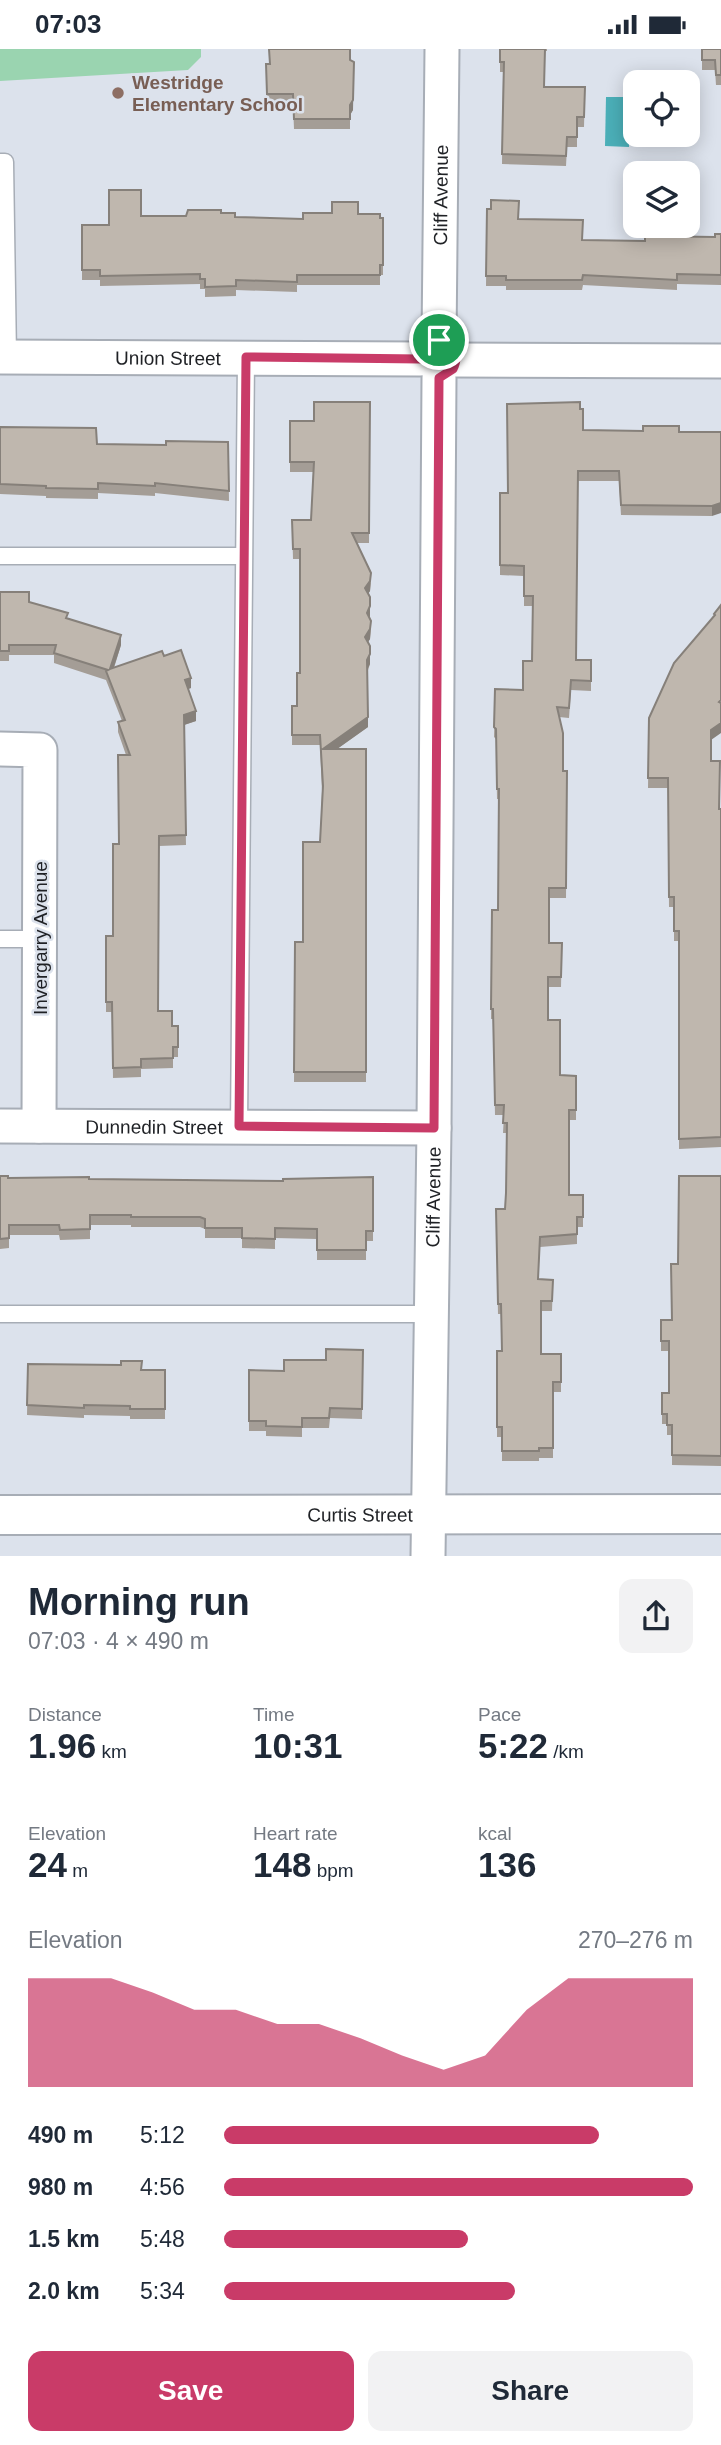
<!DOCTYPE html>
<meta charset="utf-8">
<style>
body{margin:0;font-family:Arial,sans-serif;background:#f2f2f3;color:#1f2937;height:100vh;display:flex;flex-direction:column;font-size:26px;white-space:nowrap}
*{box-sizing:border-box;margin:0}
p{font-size:23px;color:#747a83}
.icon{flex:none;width:38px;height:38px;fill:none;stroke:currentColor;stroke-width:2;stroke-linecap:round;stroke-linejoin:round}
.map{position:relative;height:1507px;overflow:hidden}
.details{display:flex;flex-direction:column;background:#fff;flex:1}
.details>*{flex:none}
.tools{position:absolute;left:623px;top:21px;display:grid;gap:14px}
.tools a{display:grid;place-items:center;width:77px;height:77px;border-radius:14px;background:#fff;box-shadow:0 4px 18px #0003;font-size:35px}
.pin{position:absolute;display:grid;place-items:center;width:60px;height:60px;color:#fff;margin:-30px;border:4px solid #fff;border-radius:50%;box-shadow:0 2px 7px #0007}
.round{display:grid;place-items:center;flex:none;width:74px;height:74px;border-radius:14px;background:#f2f2f3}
.overview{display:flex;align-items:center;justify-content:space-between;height:119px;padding:0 28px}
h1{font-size:38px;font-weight:700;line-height:52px}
.figures{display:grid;grid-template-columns:repeat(3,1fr);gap:10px;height:119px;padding:7px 28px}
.figures div{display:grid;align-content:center}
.figures b{font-size:35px;font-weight:700}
.figures small{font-size:19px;font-weight:400}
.figures p{font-size:19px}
.chart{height:196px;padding:14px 28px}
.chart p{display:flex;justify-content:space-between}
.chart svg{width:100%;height:126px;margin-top:7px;fill:#c93b68;opacity:.7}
.button{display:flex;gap:14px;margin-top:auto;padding:14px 28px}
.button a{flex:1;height:80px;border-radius:14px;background:#c93b68;color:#fff;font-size:28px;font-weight:700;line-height:80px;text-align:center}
.button a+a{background:#f2f2f3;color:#1f2937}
ul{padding:0 28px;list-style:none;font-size:23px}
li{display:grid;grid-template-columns:112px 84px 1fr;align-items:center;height:52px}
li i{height:18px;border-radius:9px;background:#c93b68}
.status{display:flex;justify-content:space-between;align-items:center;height:49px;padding:0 35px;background:#fff;direction:ltr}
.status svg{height:19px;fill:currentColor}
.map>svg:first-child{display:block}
</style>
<div class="status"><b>07:03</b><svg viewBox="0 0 49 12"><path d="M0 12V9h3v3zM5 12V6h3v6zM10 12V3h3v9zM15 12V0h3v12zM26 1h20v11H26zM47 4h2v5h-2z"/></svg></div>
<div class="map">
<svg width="721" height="1507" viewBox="0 0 721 1507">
<rect width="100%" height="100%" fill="#dce2ec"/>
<path fill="#9ad4b0" d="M0 0H201V8L188 21 0 32Z"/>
<path fill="#4bafb8" d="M606 48H629V98L605 97Z"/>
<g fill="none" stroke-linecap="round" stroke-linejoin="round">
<g stroke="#a7adb6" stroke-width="19">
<path id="lane" d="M0 113H5L8 308
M0 507H243
M0 890H39
M239 1077 246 308
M0 1265H431"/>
</g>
<g stroke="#a7adb6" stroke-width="37">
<g id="street">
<path id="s1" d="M439 291 442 0"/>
<path id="s2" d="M0 308 420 310"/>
<path d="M456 311 721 312"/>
<path d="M0 700 40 701 39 1077"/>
<path id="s3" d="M0 1077 434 1079"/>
<path id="s4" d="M428 1507 434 1079 439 329"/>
</g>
</g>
<g stroke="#a7adb6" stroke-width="42">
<g id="secondary">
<path id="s5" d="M0 1466 721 1465"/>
</g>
</g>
<use href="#lane" stroke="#fff" stroke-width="16"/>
<use href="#street" stroke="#fff" stroke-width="33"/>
<use href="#secondary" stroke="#fff" stroke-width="38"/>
</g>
<path fill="#a49d96" d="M500 0H547V2H545L544 38H585L584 78H577V98H567L566 117 502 115 503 23H500Z
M702 0H721V36H716L715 21H702Z
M266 15 353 61 350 66V80H294L293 55H267Z
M487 160 583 191 645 192 715 188 721 185V236L677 235V241L583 236 582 241H506V237H486Z
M221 164 235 168 303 170 358 165 383 169V226H380V236H297V243L236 241V247L205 248V240H200V235L100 237V231H82V176H109L141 167H186Z
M370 353 369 494H357L371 534 370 542 368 545 371 582 370 590 368 593 370 615 368 621V678L337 700H366V1033H294L295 893H303L320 793 322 742 320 696H292V657H297L300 624V510H293L292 471H311L313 423H290V372H314Z
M580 360 583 381 721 383 712 467 621 466 619 432H578L576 611H591V642L571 641 569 669 559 668 563 722H567L566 849H549V894H562L561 938H548V971L560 1026 576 1027V1071H569V1146H583V1178H577V1195L540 1198 538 1230 553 1231 552 1262H541V1305H561V1343H553V1409H539V1412H502V1388H497V1302H501V1265H498L496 1160H505L506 1144 507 1084H503L504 1066H495L493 970H491L492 861H498L499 750H497L496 690 494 688 495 640 523 641 532 612 533 557H524V527L500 526V444H508Z
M0 378 97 395 166 396 228 393 229 452 155 444V447L98 444V450L46 449V447L0 445Z
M0 543 29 553 68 570 121 596 114 619 164 607 191 639 188 640 196 672 184 676 186 796 159 797 158 962 172 977H178V1008H173V1019L141 1020V1028L113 1029 112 963H106V887H113L126 706 118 683V673L122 672 106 631 54 614V606H9V612H0Z
M721 556 711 691V712L719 760H721V1098L679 1100V892H674V858H669L668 739H648L649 669 714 568V565Z
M0 1127 8 1129 283 1132 373 1128V1192H366V1211H317V1190L275 1189V1200L242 1199V1189H205V1180L200 1178H131V1176H90V1190L60 1191 59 1186H9V1199L0 1200Z
M721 1127V1417L672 1416V1386H667V1375H662V1344H669V1302H661V1271H672L678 1215Z
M363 1301 362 1370 330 1369 329 1379H302V1388L266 1387V1382H249V1321L284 1322Z
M28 1315 165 1321V1370H130V1367L84 1366V1369L27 1366Z"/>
<path fill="#86807a" d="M354 13 353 61 350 66V56Z
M721 454V464L712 467V457Z
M371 524 370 542 365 549V539Z
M370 557V567L367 574V564Z
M371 572 370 590 365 598V588Z
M121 586V596L110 630V620Z
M370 605V615L367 621V611Z
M191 629V639L185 641V631Z
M196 662V672L184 676V666Z
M368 668V678L323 710V700Z
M721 674V684L711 691V681Z"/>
<path fill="#bfb7ae" stroke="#86807a" stroke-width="2" d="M269 0H350V11L354 13 353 51 350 56V70H294L293 45H267L266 15H270Z
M500 0H545L544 38H585L584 68H577V88H567L566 107 502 105 504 13H500Z
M702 0H721V26H716L715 11H702Z
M109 141H141V167H186L188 161H221V164H235V168L303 170V164H332V153H358V165H380V169H383V216H380V226H297V233L236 231V237L205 238V230H200V225L100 227V221H82V176H109Z
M491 151 519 152 518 170 583 171 582 191 645 192V187L715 188V185H721V226L677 225V231L583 226 582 231H506V227H486L487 160H491Z
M314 353H370L369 484H352L371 524 370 532 365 539 370 548V557L367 564 371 572 370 580 365 588 370 597V605L367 611 368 668 323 700H366V1023H294L295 893H303V793H320L323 737 320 686H292V657H297V624H300V500H293L292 471H311L314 413H290V372H314Z
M580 353V360H583V381L643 382V377H679V383H721V454L712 457 621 456 619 422H578L576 611H591V632L571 631 569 659 557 658 563 684V722H567L566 839H549V894H562L561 928H548V971H560V1026L576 1027V1061H569V1146H583V1168H577V1185L540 1188 538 1230 553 1231 552 1252H541V1305H561V1333H553V1399H539V1402H502V1378H497V1302H502L501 1255H498L496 1160H505L506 1144 507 1074H503L504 1056H495L493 960H491L492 861H498L499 740H497L496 680 494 678 495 640 523 641V612H532L533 547H524V517L500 516V444H508L507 355Z
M0 378 96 379 97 395 166 396V392L228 393 229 442 155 434V437L98 434V440L46 439V437L0 435Z
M0 543H29V553L68 564 66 569 121 586 110 620 162 602 164 607 181 601 191 629 185 631 196 662 184 666 186 786 159 787 158 962H172V977H178V998H173V1009L141 1010V1018L113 1019 112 953H106V887H113V795H119L118 706H130L118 673 125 671 106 622 108 621 54 604 56 596H9V602H0Z
M721 556V651L719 653 721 654V674L711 681V712H720L719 760H721V1088L679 1090V882H674V848H669L668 729H648L649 669 674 614 715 566 714 565Z
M0 1127H8V1129L89 1128V1130L283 1132V1130L373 1128V1182H366V1201H317V1180L275 1179V1190L242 1189V1179H205V1170L200 1168H131V1166H90V1180L60 1181 59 1176H9V1189L0 1190Z
M679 1127H721V1407L672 1406V1376H667V1365H662V1344H669V1292H661V1271H672L671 1215H678Z
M326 1300 363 1301 362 1360 330 1359 329 1369H302V1378L266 1377V1372H249V1321L284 1322V1311H326Z
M121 1312H142L141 1321H165V1360H130V1357L84 1356V1359L27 1356 28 1315 121 1316Z"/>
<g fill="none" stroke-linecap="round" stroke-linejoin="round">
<g stroke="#fff" stroke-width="14">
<path id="route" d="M439 291C454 295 460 306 453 320L439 329 434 1079 239 1077 246 308 420 310C421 299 428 293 439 291Z"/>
</g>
<use href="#route" stroke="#c93b68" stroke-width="9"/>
</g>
<circle fill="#8d6e63" stroke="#dce2ec" stroke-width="2.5" cx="118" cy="44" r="7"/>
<g text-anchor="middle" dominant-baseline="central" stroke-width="5" stroke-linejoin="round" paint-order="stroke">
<g font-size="19" font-weight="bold" fill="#785e54" stroke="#dce2ec" text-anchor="start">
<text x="132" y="33">Westridge<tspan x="132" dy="22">Elementary School</tspan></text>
</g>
<g font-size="19" fill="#1f2125" stroke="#dce2ec">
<text stroke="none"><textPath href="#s1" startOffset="145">Cliff Avenue</textPath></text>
<text stroke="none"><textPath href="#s2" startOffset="168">Union Street</textPath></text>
<text transform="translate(40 889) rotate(-90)">Invergarry Avenue</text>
<text stroke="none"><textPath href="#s3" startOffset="154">Dunnedin Street</textPath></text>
<text stroke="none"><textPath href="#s4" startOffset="359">Cliff Avenue</textPath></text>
<text stroke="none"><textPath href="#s5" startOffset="360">Curtis Street</textPath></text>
</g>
</g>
</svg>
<div class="tools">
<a><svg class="icon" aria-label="locate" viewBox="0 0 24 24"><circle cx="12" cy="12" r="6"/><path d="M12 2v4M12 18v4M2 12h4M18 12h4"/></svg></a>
<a><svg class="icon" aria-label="layers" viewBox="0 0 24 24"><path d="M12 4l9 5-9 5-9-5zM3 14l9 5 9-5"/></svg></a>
</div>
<div class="pin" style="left:439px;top:291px;background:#1e9e55"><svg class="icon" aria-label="arrive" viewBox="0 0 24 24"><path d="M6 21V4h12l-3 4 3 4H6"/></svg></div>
</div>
<section class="details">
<div class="overview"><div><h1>Morning run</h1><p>07:03 · 4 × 490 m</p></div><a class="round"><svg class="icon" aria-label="share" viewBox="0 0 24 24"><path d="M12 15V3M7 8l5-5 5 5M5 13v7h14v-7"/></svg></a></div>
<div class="figures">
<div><p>Distance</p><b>1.96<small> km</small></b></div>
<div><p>Time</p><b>10:31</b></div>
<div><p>Pace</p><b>5:22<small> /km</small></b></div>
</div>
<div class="figures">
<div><p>Elevation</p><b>24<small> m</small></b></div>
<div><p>Heart rate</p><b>148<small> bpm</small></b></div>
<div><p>kcal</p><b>136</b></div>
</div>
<div class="chart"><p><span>Elevation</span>270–276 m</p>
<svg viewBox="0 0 160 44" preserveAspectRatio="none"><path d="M0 44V6L10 6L20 6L30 11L40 17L50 17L60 22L70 22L80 27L90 33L100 38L110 33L120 17L130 6L140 6L150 6L160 6V44z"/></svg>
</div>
<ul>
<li><b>490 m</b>5:12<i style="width:80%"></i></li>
<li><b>980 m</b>4:56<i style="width:100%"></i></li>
<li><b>1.5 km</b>5:48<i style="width:52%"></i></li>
<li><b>2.0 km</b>5:34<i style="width:62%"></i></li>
</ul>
<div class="button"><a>Save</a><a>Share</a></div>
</section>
